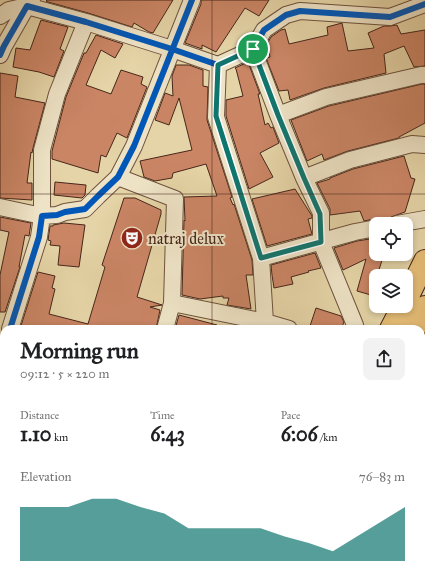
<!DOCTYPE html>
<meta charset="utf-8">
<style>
body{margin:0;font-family:"IM FELL Great Primer",serif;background:#f2f2f2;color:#202124;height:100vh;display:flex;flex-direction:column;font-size:15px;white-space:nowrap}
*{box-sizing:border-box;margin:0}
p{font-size:13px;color:#757577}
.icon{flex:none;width:22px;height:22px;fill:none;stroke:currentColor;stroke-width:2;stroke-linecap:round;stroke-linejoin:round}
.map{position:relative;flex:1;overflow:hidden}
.details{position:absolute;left:0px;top:325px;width:425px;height:256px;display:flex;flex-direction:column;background:#fff;border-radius:12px 12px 0 0;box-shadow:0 2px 6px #0003}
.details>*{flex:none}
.fabs{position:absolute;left:369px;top:217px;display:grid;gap:8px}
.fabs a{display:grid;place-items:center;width:44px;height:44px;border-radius:8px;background:#fff;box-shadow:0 2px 6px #0003;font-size:20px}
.pin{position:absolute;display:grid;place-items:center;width:34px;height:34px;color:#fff;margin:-17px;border:2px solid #fff;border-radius:50%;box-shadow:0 1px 4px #0007}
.round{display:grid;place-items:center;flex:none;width:42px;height:42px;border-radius:8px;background:#f2f2f2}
.summary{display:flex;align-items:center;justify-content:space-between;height:68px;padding:0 20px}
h1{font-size:22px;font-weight:700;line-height:30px}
.stats{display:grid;grid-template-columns:repeat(3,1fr);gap:6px;height:68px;padding:4px 20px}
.stats div{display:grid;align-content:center}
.stats b{font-size:20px;font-weight:700}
.stats small{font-size:11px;font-weight:400}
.stats p{font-size:11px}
.chart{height:112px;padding:8px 20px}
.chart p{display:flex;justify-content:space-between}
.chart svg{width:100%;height:72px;margin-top:4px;fill:#0f766e;opacity:.7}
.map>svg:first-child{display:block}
</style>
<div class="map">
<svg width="425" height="581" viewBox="0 0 425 581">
<rect width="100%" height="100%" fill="#e5d4a7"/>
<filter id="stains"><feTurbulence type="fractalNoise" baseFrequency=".005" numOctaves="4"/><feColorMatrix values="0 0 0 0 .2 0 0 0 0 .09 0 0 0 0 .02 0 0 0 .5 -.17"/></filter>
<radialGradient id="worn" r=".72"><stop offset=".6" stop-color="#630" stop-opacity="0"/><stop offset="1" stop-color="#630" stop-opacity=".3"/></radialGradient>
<path fill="#ca8565" stroke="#47261a" d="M47 0H173L153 33 149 32 134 23 132 27 88 13 48 2 46 1Z
M201 0H269L259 16 245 8 216 52 202 45V49L185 43 201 4Z
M41 20 68 27 60 49 64 51 54 77 39 72 13 67 16 48 30 50Z
M342 23 348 51 374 48 368 33 384 26H390L397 25 401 34 425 30V66L414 67 404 46 384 54 386 73 324 88 290 100 288 90 279 91 266 58 270 57 267 44 271 37 281 30 285 29 289 44 328 35 327 27Z
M96 35 123 44 115 58 101 50 86 85 111 94 121 70 143 77 141 84 147 87 127 138 117 133 106 157 101 155 98 173 52 159V151L66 97 84 53H86Z
M248 62 260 94H258L265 125 268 123 271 128 273 127 279 143 260 153 273 177 249 189 226 116V100L243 96 236 69 235 68Z
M176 65H189L203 70V86L208 87 207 120 232 197 230 198 233 205 234 204 252 260 253 275H246L251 309 227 305 229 298H223V296L200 299 182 295 184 220 185 221 184 197 217 196 206 164 173 173 172 178 155 181 144 177 140 161 192 150 179 98 169 125 155 120 165 93 173 96 172 76Z
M0 73 18 76 15 97 45 103 33 148 32 153 31 152 27 183H32V200L0 198Z
M422 84H425V123L399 137V138L348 151 324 160 322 154 307 161 291 120 329 106Z
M404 156 411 178 415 179 405 212 391 217 388 221 384 223 379 219H374L364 221 360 211 330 215V209L317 183 330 179V178L353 169Z
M55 182 86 185 85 195 82 198 54 195Z
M295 189 312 216V218L308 219 312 234 267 246 252 199Z
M124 198H135L161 210V214L137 297 162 305 150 307 160 310 156 329H20L38 272 55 276 52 288 55 289 49 314 88 324 105 267 102 265Z
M0 217 31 223 29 236 25 235 19 267H20L5 312H0V275L9 232 0 230Z
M64 223 85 225 79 267 58 265 60 246 50 245 51 241 48 240 50 226H53V225Z
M376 238V254H384L377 276H376V279L371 295 357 291 366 259 343 270 334 248 357 241Z
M315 253 321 268 308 271 309 272 291 277 293 284 274 288 272 275 271 265Z
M316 308 341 316 344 322 341 329H320L310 326Z
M179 315 217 325 216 329H175Z"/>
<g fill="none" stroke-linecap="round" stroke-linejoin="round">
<g stroke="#6e523d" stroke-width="18">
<path id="street" d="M0 16 9 10 27 6 32 2
M253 49 278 115 304 178 321 213V242L355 325 354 329
M0 55 4 46 27 6 86 22 172 49 218 65 253 49 264 30 286 15 300 11 390 17 425 4
M218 65 216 117 261 258 265 322
M278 115 326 97 421 75H425
M118 177 175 199 172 303 165 329
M304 178 350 160 412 144 425 145
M0 207 42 216V150L57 94 86 22
M397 224 425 219
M261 258 355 232 376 228
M172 303 265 322 289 329
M10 329 39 237 42 216 57 215 65 212 85 209 98 196 118 177 134 146 192 0
M0 360 4 347
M0 413 4 414
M421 508 425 509
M116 577 126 581
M40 581 64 577"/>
</g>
<g stroke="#47261a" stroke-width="24">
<path id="primary" d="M406 300 425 261
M391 329 403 306
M414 329 425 307
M250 581 252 577
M275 581 277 577"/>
</g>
<use href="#street" stroke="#eee3c6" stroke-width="16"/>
<use href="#primary" stroke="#e2ba74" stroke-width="22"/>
<g stroke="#eee3c6" stroke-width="8">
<path id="cycleway" d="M0 55 4 46 27 6 86 22 172 49 218 65 253 49 264 30 286 15 300 11 390 17 425 4
M10 329 39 237 42 216 57 215 65 212 85 209 98 196 118 177 134 146 192 0"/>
</g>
<use href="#cycleway" stroke="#0057b8" stroke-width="6"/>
</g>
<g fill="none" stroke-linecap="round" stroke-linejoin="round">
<g stroke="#fff" stroke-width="8">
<path id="route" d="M253 49 278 115 304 178 320 214 321 242 261 258 216 116 218 65Z"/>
</g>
<use href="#route" stroke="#0f766e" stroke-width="5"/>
</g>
<path fill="none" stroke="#47261a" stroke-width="1" stroke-opacity="0.55" d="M212 0V329M0 194H425M0 387H4M421 387H425M212 577V581"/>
<defs>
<g id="theatre-disc" transform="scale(1.15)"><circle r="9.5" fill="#8f2418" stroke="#eee3c6"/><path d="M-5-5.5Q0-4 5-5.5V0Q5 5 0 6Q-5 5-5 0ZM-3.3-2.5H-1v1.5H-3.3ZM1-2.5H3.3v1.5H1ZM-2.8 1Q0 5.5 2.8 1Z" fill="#fff"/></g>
</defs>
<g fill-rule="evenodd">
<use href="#theatre-disc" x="132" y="238"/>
</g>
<g text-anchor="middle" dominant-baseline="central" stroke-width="4" stroke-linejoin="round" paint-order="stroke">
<g font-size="16" fill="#47261a" stroke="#eee3c6" text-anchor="start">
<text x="148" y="238">natraj delux</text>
</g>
</g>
<rect width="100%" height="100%" filter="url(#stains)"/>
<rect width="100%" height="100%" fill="url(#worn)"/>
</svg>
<div class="fabs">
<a><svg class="icon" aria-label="locate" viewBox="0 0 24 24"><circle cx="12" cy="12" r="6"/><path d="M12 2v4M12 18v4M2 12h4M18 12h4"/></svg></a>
<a><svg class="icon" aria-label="layers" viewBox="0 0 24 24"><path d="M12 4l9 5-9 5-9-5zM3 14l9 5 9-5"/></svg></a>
</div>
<div class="pin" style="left:253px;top:49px;background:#1e9e55"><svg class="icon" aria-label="arrive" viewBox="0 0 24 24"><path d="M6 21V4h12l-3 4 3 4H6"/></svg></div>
<section class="details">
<div class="summary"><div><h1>Morning run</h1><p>09:12 · 5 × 220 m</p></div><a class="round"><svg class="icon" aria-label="share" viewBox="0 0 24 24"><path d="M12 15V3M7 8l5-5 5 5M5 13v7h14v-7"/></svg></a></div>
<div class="stats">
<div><p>Distance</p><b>1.10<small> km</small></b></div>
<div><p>Time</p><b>6:43</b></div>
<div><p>Pace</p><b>6:06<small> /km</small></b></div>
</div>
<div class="chart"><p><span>Elevation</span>76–83 m</p>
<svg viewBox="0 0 160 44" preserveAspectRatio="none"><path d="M0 44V11L10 11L20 11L30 6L40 6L50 11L60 15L70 24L80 24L90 24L100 24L110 29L120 33L130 38L140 29L150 20L160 11V44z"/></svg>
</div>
</section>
</div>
